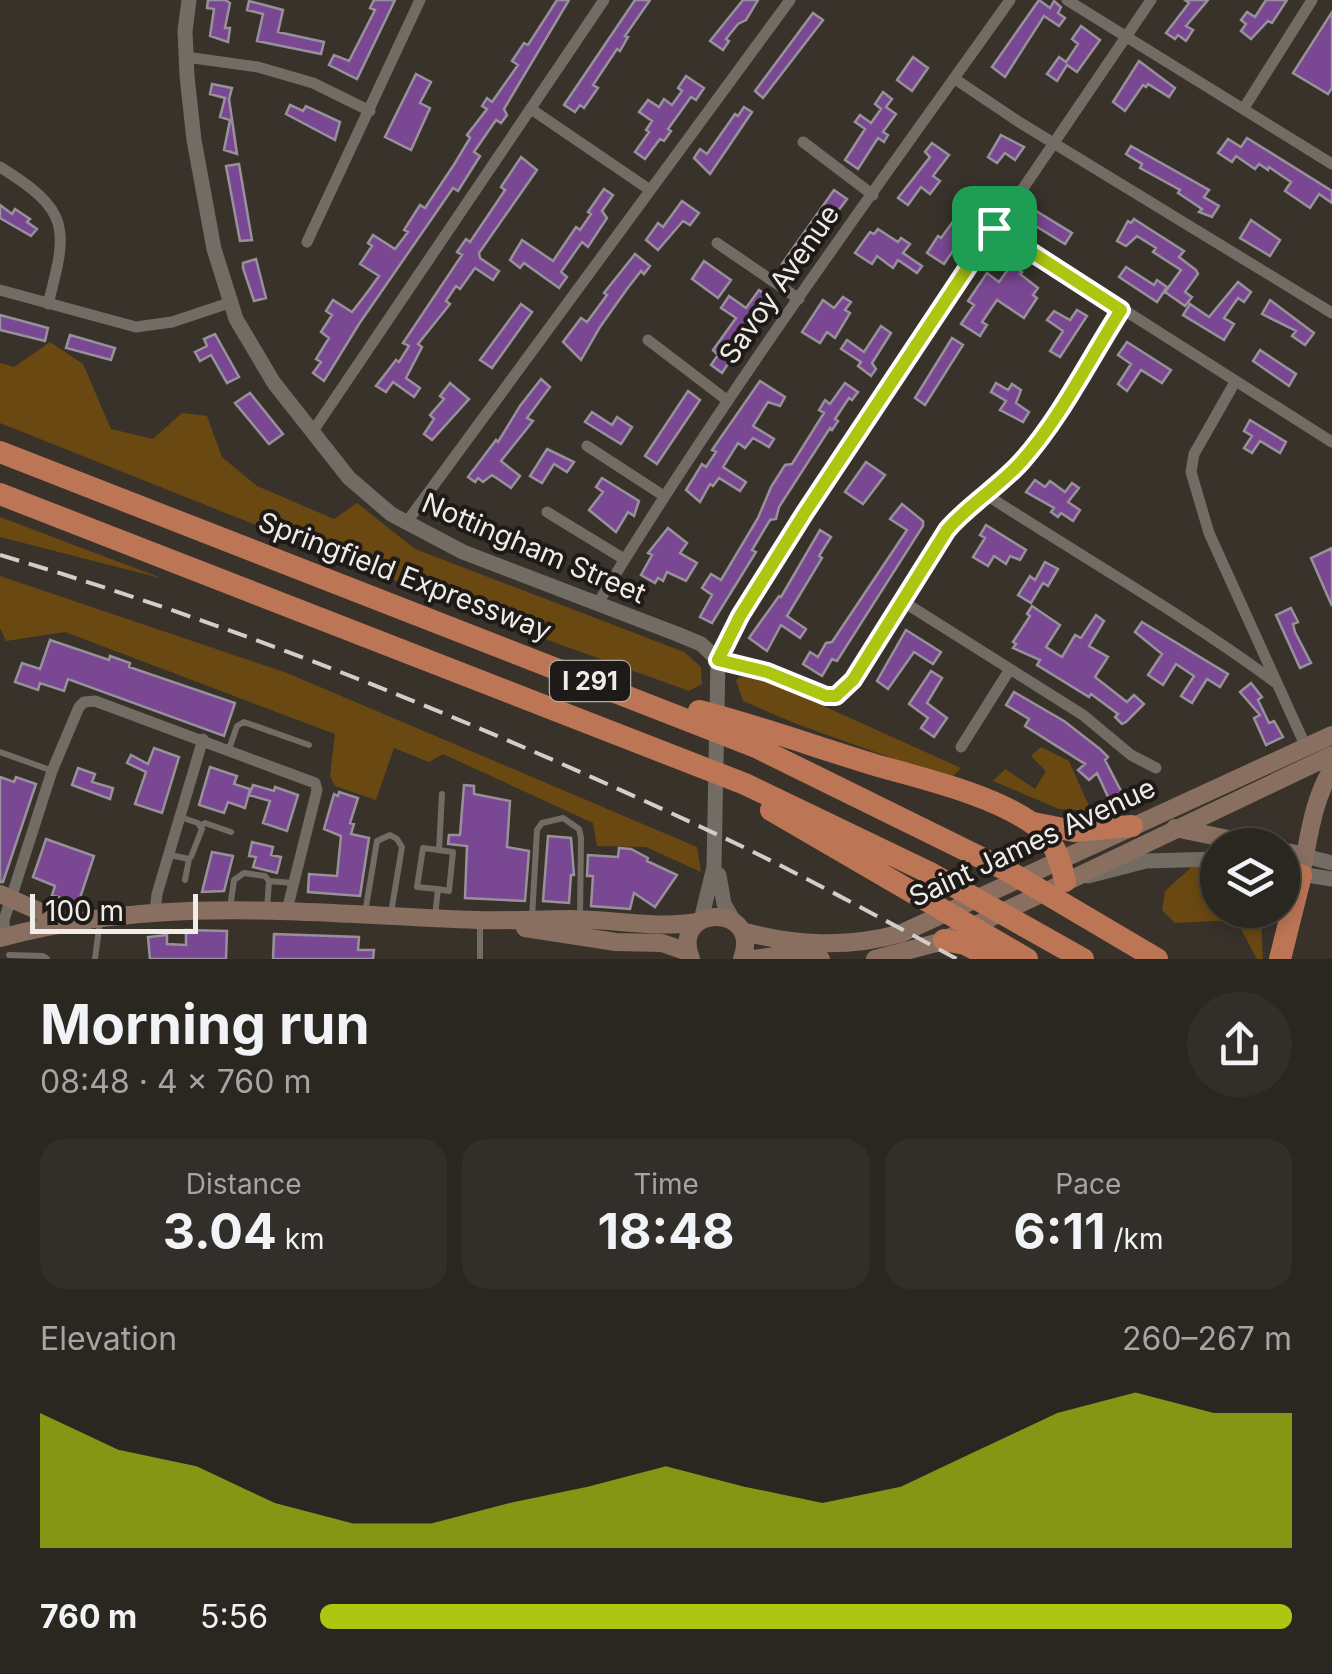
<!DOCTYPE html>
<meta charset="utf-8">
<style>
body{margin:0;font-family:Inter,sans-serif;background:#322e29;color:#f1f3f6;height:100vh;display:flex;flex-direction:column;font-size:38px;white-space:nowrap}
*{box-sizing:border-box;margin:0}
p{font-size:32px;color:#a5a5a5}
.icon{flex:none;width:55px;height:55px;fill:none;stroke:currentColor;stroke-width:2;stroke-linecap:round;stroke-linejoin:round}
.map{position:relative;height:959px;overflow:hidden}
.drawer{display:flex;flex-direction:column;background:#2a2620;flex:1}
.drawer>*{flex:none}
.tools{position:absolute;left:1200px;top:828px;display:grid;gap:20px}
.tools a{display:grid;place-items:center;width:100px;height:100px;border-radius:50%;background:#2a2620;box-shadow:0 5px 15px #0003,0 0 0 2px #46433e;font-size:50px}
.scale{position:absolute;left:30px;bottom:25px;width:168px;box-sizing:border-box;padding-left:10px;border:5px solid #f0ede8;border-top:0;font-size:28px;line-height:35px;white-space:nowrap;color:#f0ede8;-webkit-text-stroke:8px #1d1a17;paint-order:stroke}
.pin{position:absolute;display:grid;place-items:center;width:85px;height:85px;color:#fff;margin:-42px;border-radius:20px;box-shadow:0 5px 15px #0006}
.round{display:grid;place-items:center;flex:none;width:105px;height:105px;border-radius:52px;background:#322e29}
.overview{display:flex;align-items:center;justify-content:space-between;height:170px;padding:0 40px}
h1{font-size:55px;font-weight:700;line-height:75px}
.figures{display:grid;grid-template-columns:repeat(3,1fr);gap:15px;height:170px;padding:10px 40px}
.figures div{display:grid;align-content:center;border-radius:25px;background:#322e29;text-align:center}
.figures b{font-size:50px;font-weight:700}
.figures small{font-size:28px;font-weight:400}
.figures p{font-size:28px}
.chart{height:280px;padding:20px 40px}
.chart p{display:flex;justify-content:space-between}
.chart svg{width:100%;height:180px;margin-top:10px;fill:#acc611;opacity:.7}
ul{padding:0 40px;list-style:none;font-size:32px}
li{display:grid;grid-template-columns:160px 120px 1fr;align-items:center;height:75px}
li i{height:25px;border-radius:12px;background:#acc611}
.map>svg:first-child{display:block}
</style>
<div class="map">
<svg width="1332" height="959" viewBox="0 0 1332 959">
<rect width="100%" height="100%" fill="#38322b"/>
<path fill="#6a4811" d="M50 342 83 364 111 429 153 439 182 413 207 416 222 457 257 486 334 519 357 503 415 549 684 652 701 667 702 684 689 691 509 626 0 423V363L14 367Z
M0 517 164 579 0 537Z
M0 576 287 673 697 847 701 872 646 847 597 846 593 823 443 754 429 762 394 748 376 800 335 786 330 776 335 734 65 632 6 641 0 628Z
M740 677H753L775 684 961 768 950 779 794 723 743 701 736 680Z
M1041 747 1069 761 1091 811 1059 809 993 781 1005 769 1035 789 1046 771 1031 756Z
M1195 864 1217 868 1218 910H1257L1261 920 1263 959H1257L1236 920 1175 923 1162 910 1165 891Z"/>
<path fill="#7a4893" stroke="#97919a" stroke-width="2.5" d="M208 0H225L230 3 225 28H230L228 42 210 36 214 9 207 8Z
M374 0H395L357 79 329 65 334 55 349 61 375 10 370 8Z
M557 0H569L504 109 507 115 501 123 496 120 474 152 480 156 458 191 453 188 359 324 324 381 313 373 321 362 316 359 329 338 321 332 332 315 326 311 333 300 352 312 366 294 379 276 360 264 372 246 368 243 373 235 395 249 408 232 404 230 420 205 425 208 455 163 470 138 467 135 487 109 482 106 487 98 492 102 518 65 512 61 524 43 528 45Z
M635 0H650L625 36 628 37 620 51 617 49 593 85 598 88 584 108 580 105 575 112 564 105Z
M743 0H758L746 20 738 24 726 39 729 41 723 50 710 41Z
M1039 0 1050 8 1054 1 1061 7 1058 13 1065 18 1059 26 1044 16 1005 77 992 67Z
M1185 0H1208L1186 26 1193 30 1186 41 1178 35 1175 39 1166 33 1189 3Z
M1266 0H1287L1272 23 1268 21 1251 39 1241 31 1246 24 1241 20 1247 12 1255 17Z
M249 1 283 10 278 32 324 42 321 54 257 41 263 14 247 10Z
M1332 12V88L1328 94 1293 73Z
M813 13 823 20 763 98 755 91Z
M1081 26 1100 40 1077 72 1067 65 1057 81 1047 74 1059 57 1066 62 1078 44 1072 39Z
M913 57 928 68 912 91 897 80Z
M1139 61 1175 88 1169 97 1148 84 1146 87 1143 85 1125 111 1113 102Z
M416 74 431 82 420 103 430 108 411 150 385 137Z
M686 76 704 88 696 100 691 97 668 129 671 131 664 141 660 139 645 159 635 152 649 132 646 130 652 121 639 112 648 100 659 107 664 99 672 105 682 91 678 88Z
M212 84 232 88 229 99 237 154 224 150 230 120 220 117 225 98 210 94Z
M883 92 892 99 886 107 896 114 883 132 888 135 884 142 878 138 858 169 845 160 865 129 855 122 860 115 871 123 881 109 875 104Z
M290 105 303 111 306 106 340 122 335 140 286 114Z
M744 107 752 112 710 174 694 158 700 149 707 154 735 114 738 116Z
M1001 135 1024 147 1015 160 1005 153 997 163 988 157Z
M1247 138 1332 191V203L1319 194 1310 208 1285 191 1291 182 1269 167 1268 170 1259 164 1255 169 1236 156 1232 162 1218 153 1228 139 1241 147Z
M932 143 949 155 933 176 940 181 930 194 921 187 908 205 898 198 930 157 925 152Z
M1131 146 1209 190 1204 197 1219 206 1212 217 1199 212 1202 209 1178 193 1180 190 1140 168 1142 164 1126 154Z
M521 157 537 170 479 253 480 258 499 271 493 280 475 268 460 289 456 286 446 301 450 304 418 344 422 347 406 378 420 388 414 397 393 382 386 392 376 386 396 360 399 362 409 346 403 343 462 255 457 252 466 239 470 242 495 205 505 190 501 187Z
M239 164 252 240 240 241 226 166Z
M604 189 613 195 602 211 607 218 588 247 582 242 561 272 567 277 559 288 524 263 520 268 510 260 522 240 553 261 576 227 580 230 591 214 588 212Z
M834 190 847 199 792 272 782 264Z
M682 201 699 213 690 225 683 221 658 250 646 240 658 223 663 227Z
M970 204 980 211 944 264 927 253 938 236 941 238 952 223 955 226Z
M0 205 12 214 15 209 30 219 27 222 37 229 31 236 0 218Z
M1033 209 1072 233 1065 244 1026 220Z
M1134 219 1184 251 1179 257 1196 270 1198 274 1185 292 1192 297 1185 306 1165 292 1181 270 1153 252 1156 248 1137 236 1126 246 1117 241 1128 221 1131 223Z
M1251 220 1280 240 1270 256 1240 238Z
M878 229 898 242 901 238 910 244 903 253 922 266 917 273 898 260 893 268 877 256 872 264 855 253 870 232 874 234Z
M635 254 650 266 644 274 641 271 627 289 600 327 581 360 563 342 581 318 587 322 607 295 604 293Z
M256 259 266 298 254 301 243 268V263Z
M704 261 731 280 718 298 692 279Z
M1012 264 1022 272 1020 274 1038 288 1033 295 1037 298 1024 318 997 300 982 322 987 325 980 336 961 324 974 305 968 301 987 273 999 282Z
M1126 267 1154 285 1157 280 1167 287 1157 302 1119 277Z
M1238 282 1251 292 1244 302 1238 298 1224 318 1234 324 1224 340 1183 315 1190 304 1209 317Z
M759 290 772 300 754 323 759 326 752 336 748 334 722 373 711 365 718 355 713 350 736 318 721 308 729 296 746 308Z
M843 297 851 302 845 310 850 313 835 338 827 332 820 343 802 332 823 300 834 308Z
M1270 300 1314 333 1305 345 1292 336 1296 331 1262 314Z
M521 304 532 312 492 368 480 360Z
M1077 310 1087 316 1060 357 1050 351 1063 331 1047 320 1054 311 1070 320Z
M0 315 48 328 45 341 0 330Z
M881 326 891 333 872 363 876 369 871 376 858 366 861 362 841 349 847 340 864 352Z
M215 334 239 377 227 383 211 355 200 361 195 352 207 346 204 339Z
M70 335 115 348 111 360 66 348Z
M952 338 963 345 925 405 915 398Z
M1127 342 1171 370 1162 383 1141 370 1127 391 1118 384 1131 364 1118 355Z
M1260 350 1296 374 1289 386 1253 361Z
M541 379 550 387 527 418 533 421 501 461 520 476 511 488 492 475 483 482 478 478 475 482 468 477 496 440 498 442 520 406Z
M760 381 785 397 780 406 768 402 753 426 774 439 769 447 753 438 745 448 738 443 723 467 746 482 740 491 719 478 713 486 710 484 700 502 686 490 702 464 706 467 716 452 712 450Z
M450 383 469 399 432 440 424 434 434 419 430 415 444 399 440 396Z
M845 383 858 392 852 400 849 398 835 419 838 421 832 430 830 428 779 507 776 519 770 520 752 550 756 552 712 623 700 617 712 595 702 588 711 574 721 580 758 518 771 487 785 465 792 464 824 413 819 410 825 400 830 404Z
M996 383 1008 390 1012 384 1021 390 1016 403 1029 412 1023 422 1000 410 1006 401 991 392Z
M688 391 700 400 657 464 645 456Z
M250 393 283 434 269 444 235 403Z
M592 412 612 425 617 417 632 427 621 444 585 422Z
M1250 420 1286 442 1280 453 1260 441 1252 453 1244 448 1252 436 1244 431Z
M547 449 574 462 567 472 554 464 542 483 530 476Z
M866 462 885 475 863 504 845 492Z
M602 478 639 501 634 516 628 512 616 532 589 510 603 492 596 487Z
M1035 480 1045 487 1050 481 1065 492 1072 483 1079 488 1068 502 1080 510 1073 521 1061 513 1058 517 1051 512 1054 508 1026 492Z
M902 504 923 521V526L837 661 832 659 822 676 803 664 810 652 818 657 826 643 832 642 907 530 890 519Z
M986 525 1026 550 1020 560 1010 556 1006 564 994 556 988 566 973 557 985 538 980 535Z
M668 528 687 543 680 553 697 563 686 581 667 572 663 581 658 578 655 583 641 575 652 555 648 553Z
M820 530 831 537 819 556 822 558 787 616 806 629 800 638 781 625 767 651 749 638 779 596 781 597Z
M1332 548V606L1311 558Z
M1045 562 1058 569 1048 586 1043 583 1031 603 1018 595 1030 576 1035 580Z
M1032 606 1060 625 1046 647 1062 657 1075 635 1081 638 1096 615 1104 621 1089 646 1108 657 1095 677 1127 702 1134 695 1144 704 1126 722 1122 724 1115 717 1118 714 1091 694 1089 697 1037 665 1040 660 1013 648 1016 644 1013 642 1030 616 1027 614Z
M1291 608 1298 622 1293 624 1295 632 1311 663 1300 668 1276 615Z
M1142 622 1228 674 1220 687 1207 679 1192 703 1181 696 1194 676 1176 664 1163 685 1148 675 1162 654 1135 632Z
M906 630 941 652 933 664 914 652 888 689 877 681Z
M50 640 109 660 110 656 130 663 129 667 235 703 224 736 68 679 64 691 40 683 38 690 15 682 22 663 40 669Z
M931 671 942 678 927 703 947 718 934 737 921 728 928 718 909 704Z
M1251 683 1262 697 1258 700 1269 723 1274 721 1283 737 1266 745 1254 718 1260 715 1240 692Z
M1014 692 1064 721 1100 749 1108 757 1105 760 1122 793 1109 799 1097 773 1089 780 1078 770 1085 764 1025 726 1029 719 1006 705Z
M154 748 179 757 162 813 135 804 146 772 127 763 131 755 148 764Z
M210 767 237 776 234 784 250 789 245 808 228 802 224 813 199 805Z
M78 768 95 774 92 782 113 788 110 799 72 785Z
M0 777 14 782 16 777 36 784 3 882H0Z
M253 785 274 791 275 787 298 795 287 831 263 823 270 801 249 795Z
M464 785 474 786V794L510 801 507 847 529 851 525 901 465 898 467 846 448 844 449 835H460Z
M339 792 358 798 350 823 354 824 351 834 369 838 360 896 308 892 309 874 337 876 341 836 324 829 334 794 338 796Z
M548 836 571 838 574 875H571L569 903 543 901Z
M46 839 94 856 78 904 52 895 55 886 33 877Z
M252 842 273 847 271 855 281 857 277 873 253 867 256 857 249 856Z
M619 848 631 849 648 858 647 861 677 875 655 907 634 893 630 909 591 906 593 876H587L588 855 618 857Z
M212 852 233 856 224 891 202 892Z
M186 930 227 931 226 959H150L148 937 167 935V944L186 945Z
M274 934 359 937 358 950H374L373 959H273Z"/>
<g fill="none" stroke-linecap="round" stroke-linejoin="round">
<path stroke="#726c64" stroke-width="6" d="M229 749 237 726 244 722 309 745
M0 752 50 770
M200 826 205 823 231 832
M439 850 442 794
M170 855 189 859 191 857 202 829 198 823 180 817
M185 880 189 859
M269 881 292 883
M230 908 234 880 244 873 265 876 269 881 267 909
M365 913 377 841 390 835 397 839 402 847 391 913
M435 916 438 889 449 891 453 852 423 848 417 887 438 889
M532 918 537 830 542 823 563 818 579 829 581 838 580 918
M9 955 43 956 47 959
M95 959 100 921
M480 959V920"/>
<path stroke="#726c64" stroke-width="11" d="M1067 0 1332 164
M186 57 258 67 313 83 370 111
M955 79 1019 122 1332 313
M1244 108 1312 0
M531 109 650 190
M803 142 873 195
M0 167C71 211 68 228 48 304
M995 228 1332 442
M307 242 420 0
M717 243 799 299
M0 290 136 327 172 322 229 303
M1121 309C1089 360 1061 416 1022 461 999 487 969 504 947 530L853 680C844 689 839 696 825 696L767 672 718 660 739 616 850 443 1151 0
M648 340 728 401
M1235 382 1194 454 1191 472 1209 533 1306 747
M313 431 604 0
M587 446 664 496
M985 494C1082 557 1183 614 1275 682
M547 512 624 559
M406 523 790 0
M902 601 1083 715 1131 755 1156 768
M598 603C724 395 869 198 1010 0
M961 747 1010 669
M155 911 157 894 203 739
M5 937 4 920 52 771 79 707 84 702 95 701 315 783 317 790 287 910"/>
<path stroke="#726c64" stroke-width="15" d="M189 0 185 31 187 76 194 140 214 249 236 319 274 383 349 478 391 514 463 552 677 634 701 644 718 660 714 867 701 920
M1305 856 1332 863
M1282 871 1332 879
M719 875 724 904 734 921
M1088 876 1146 861 1218 859"/>
<path stroke="#886f60" stroke-width="18" d="M1175 828 1257 845
M1282 851 1305 856
M1301 875C1309 839 1312 802 1332 769
M0 894 66 923
M525 928 616 942 662 943 688 952
M742 931C794 946 850 948 902 933L1332 735
M0 938C166 894 310 914 477 920 508 921 538 919 569 919 612 919 654 929 698 922
M691 959C669 903 763 903 742 959
M754 959 789 954 821 959
M875 959 940 942 1332 755"/>
<path stroke="#bc7555" stroke-width="22" d="M0 452 756 747 1008 871 1157 959
M0 494 745 784 932 874 1083 959
M699 711C758 726 816 747 875 765 924 779 990 794 1032 823 1053 837 1060 858 1065 881
M771 810 1027 959
M1033 823 1074 831 1132 826
M944 940 965 944 994 959
M1280 959 1301 875"/>
<path stroke="#d1cdc8" stroke-width="4" stroke-dasharray="20 10" stroke-linecap="butt" d="M0 555C240 626 474 721 701 827 788 867 873 914 957 959"/>
</g>
<g fill="none" stroke-linecap="round" stroke-linejoin="round">
<g stroke="#fff" stroke-width="20">
<path id="route" d="M994 228 1121 310C1089 360 1061 417 1022 461 999 487 969 504 947 530L853 680 836 696H826L767 672 718 660 740 616 804 514Z"/>
</g>
<use href="#route" stroke="#acc611" stroke-width="12"/>
</g>
<g text-anchor="middle" dominant-baseline="central" stroke-width="8" stroke-linejoin="round" paint-order="stroke">
<rect fill="#1d1a17" stroke="#b1aea9" stroke-width="2.5" x="550" y="661" width="80" height="40" rx="8"/>
<g font-size="25" font-weight="bold" fill="#f0ede8">
<text x="590" y="681">I 291</text>
</g>
<g font-size="28" fill="#f0ede8" stroke="#1d1a17">
<text transform="translate(779 284) rotate(-55)">Savoy Avenue</text>
<text transform="translate(534 548) rotate(23)">Nottingham Street</text>
<text transform="translate(405 576) rotate(21)">Springfield Expressway</text>
<text transform="translate(1032 842) rotate(-25)">Saint James Avenue</text>
</g>
</g>
</svg>
<div class="tools">
<a><svg class="icon" aria-label="layers" viewBox="0 0 24 24"><path d="M12 4l9 5-9 5-9-5zM3 14l9 5 9-5"/></svg></a>
</div>
<div class="scale">100 m</div>
<div class="pin" style="left:994px;top:228px;background:#1e9e55"><svg class="icon" aria-label="arrive" viewBox="0 0 24 24"><path d="M6 21V4h12l-3 4 3 4H6"/></svg></div>
</div>
<section class="drawer">
<div class="overview"><div><h1>Morning run</h1><p>08:48 · 4 × 760 m</p></div><a class="round"><svg class="icon" aria-label="share" viewBox="0 0 24 24"><path d="M12 15V3M7 8l5-5 5 5M5 13v7h14v-7"/></svg></a></div>
<div class="figures">
<div><p>Distance</p><b>3.04<small> km</small></b></div>
<div><p>Time</p><b>18:48</b></div>
<div><p>Pace</p><b>6:11<small> /km</small></b></div>
</div>
<div class="chart"><p><span>Elevation</span>260–267 m</p>
<svg viewBox="0 0 160 44" preserveAspectRatio="none"><path d="M0 44V11L10 20L20 24L30 33L40 38L50 38L60 33L70 29L80 24L90 29L100 33L110 29L120 20L130 11L140 6L150 11L160 11V44z"/></svg>
</div>
<ul>
<li><b>760 m</b>5:56<i style="width:100%"></i></li>
</ul>
</section>
